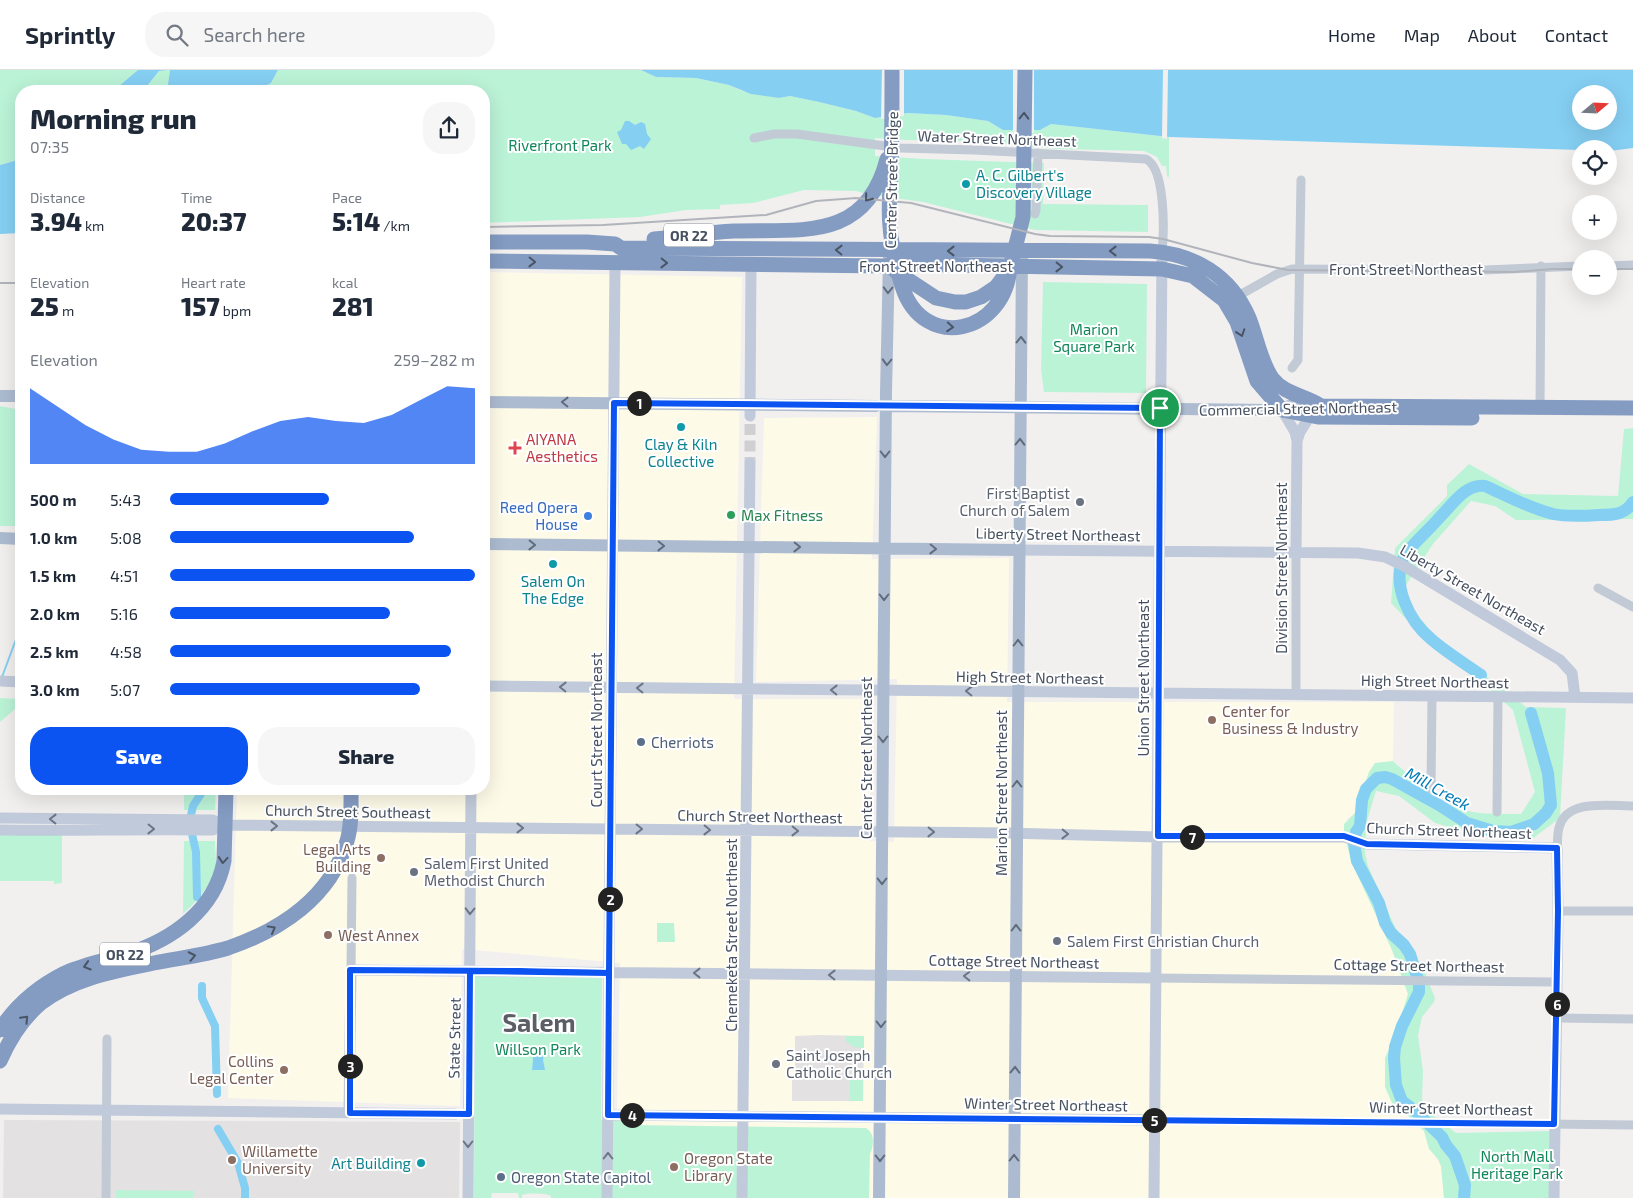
<!DOCTYPE html>
<meta charset="utf-8">
<style>
body{margin:0;font-family:"Exo 2",sans-serif;background:#f6f6f7;color:#1f2937;height:100vh;display:flex;flex-direction:column;font-size:19px;white-space:nowrap}
*{box-sizing:border-box;margin:0}
p{font-size:16px;color:#747a83}
.icon{flex:none;width:28px;height:28px;fill:none;stroke:currentColor;stroke-width:2;stroke-linecap:round;stroke-linejoin:round}
.map{position:relative;flex:1;overflow:hidden}
.details{position:absolute;left:15px;top:15px;width:475px;height:710px;display:flex;flex-direction:column;background:#fff;border-radius:20px;box-shadow:0 5px 20px #0002}
.details>*{flex:none}
.needle{width:32px;rotate:71deg}
.tools{position:absolute;left:1572px;top:15px;display:grid;gap:10px}
.tools a{display:grid;place-items:center;width:45px;height:45px;border-radius:50%;background:#fff;box-shadow:0 5px 20px #0002;font-size:25px}
.pin{position:absolute;display:grid;place-items:center;width:42px;height:42px;color:#fff;margin:-21px;border:2px solid #fff;border-radius:50%;box-shadow:0 1px 5px #0007}
.km{position:absolute;width:25px;height:25px;margin:-12px;border-radius:50%;background:#222;color:#fff;font-size:14px;line-height:25px;text-align:center}
.round{display:grid;place-items:center;flex:none;width:52px;height:52px;border-radius:20px;background:#f6f6f7}
.headline{display:flex;align-items:center;justify-content:space-between;height:85px;padding:0 15px}
h1{font-size:28px;font-weight:800;line-height:38px}
.metrics{display:grid;grid-template-columns:repeat(3,1fr);gap:8px;height:85px;padding:5px 15px}
.metrics div{display:grid;align-content:center}
.metrics b{font-size:25px;font-weight:800}
.metrics small{font-size:14px;font-weight:400}
.metrics p{font-size:14px}
.chart{height:140px;padding:10px 15px}
.chart p{display:flex;justify-content:space-between}
.chart svg{width:100%;height:90px;margin-top:5px;fill:#0b54f1;opacity:.7}
.action{display:flex;gap:10px;margin-top:auto;padding:10px 15px}
.action a{flex:1;height:58px;border-radius:20px;background:#0b54f1;color:#fff;font-size:20px;font-weight:800;line-height:58px;text-align:center}
.action a+a{background:#f6f6f7;color:#1f2937}
ul{padding:0 15px;list-style:none;font-size:16px}
li{display:grid;grid-template-columns:80px 60px 1fr;align-items:center;height:38px}
li i{height:12px;border-radius:6px;background:#0b54f1}
header{display:flex;align-items:center;gap:30px;box-sizing:border-box;height:70px;padding:0 25px;background:#fff;border-bottom:1px solid #e0e1e3}
header strong{font-size:24px}
nav{display:flex;gap:28px;margin-inline-start:auto;font-size:18px}
.search{width:350px;height:45px;background:#f6f6f7;display:flex;align-items:center;gap:12px;box-sizing:border-box;padding:0 18px;border-radius:20px;color:#747a83;font-size:19px}
.map>svg:first-child{display:block}
</style>
<header>
<strong>Sprintly</strong>
<div class="search"><svg class="icon" aria-label="search" viewBox="0 0 24 24"><circle cx="10" cy="10" r="6"/><path d="M15 15l6 6"/></svg>Search here</div>
<nav><a>Home</a><a>Map</a><a>About</a><a>Contact</a></nav>
</header>
<div class="map">
<svg width="1633" height="1128" viewBox="0 0 1633 1128">
<rect width="100%" height="100%" fill="#f2f0ef"/>
<path fill="#fdfae8" d="M484 202 742 207 734 629H870V771L894 772 897 609 756 612 764 348 877 347 872 489 1009 488 1007 632H1394L1393 691 1376 693 1369 702 1355 743 1347 749 1381 854 1392 880 1408 924 1406 936 1391 975 1392 1033 1403 1041 1424 1061 1427 1072 1441 1096 1444 1128H615L620 893 462 879 460 1036 228 1028 237 719H484Z"/>
<path fill="#e3e1e1" d="M819 965 864 966 863 1031H792V1006H794L795 1000V966Z
M4 1050 460 1052 459 1128H3Z"/>
<path fill="#bbf3d7" d="M0 0H138L113 21H21V89L0 95Z
M170 0 167 21H143L159 1Z
M278 0H641L656 7 696 8 729 15 742 21 779 28 790 26 819 32 856 41 875 48 908 43 946 45 988 51 1003 60H1040L1051 54 1169 67V107L1167 106 1166 96H1162L1157 87 1144 81 1058 79 966 71 905 70 875 68V86L925 89 1044 93 1043 134 1148 135V162L1035 160 923 132 866 124 856 121 804 120 753 133 720 135V139L686 140 640 147 484 153V21H256L271 13Z
M1043 212 1147 214 1146 323 1044 322 1041 300Z
M0 336 21 340V456H0Z
M1633 358V449L1516 450 1495 436 1471 431 1433 474 1404 518 1412 539 1438 569 1526 637 1566 638 1560 748 1532 769 1479 765 1435 753 1399 726 1376 721 1366 754 1365 783 1368 796 1395 857 1423 898 1435 928 1434 932 1422 947 1418 965 1423 1001 1422 1029 1426 1040 1456 1063 1550 1061V1128H1444L1441 1096 1438 1089 1429 1079 1424 1061 1403 1041 1392 1033 1385 1017V988L1395 966 1408 924 1392 880 1351 791 1344 762V754L1355 743 1369 702 1375 693 1393 691 1396 694C1414 709 1433 728 1455 737 1472 745 1502 744 1521 744L1535 722 1513 640 1466 599 1433 577 1391 533 1395 478 1447 426V415L1469 394 1523 424 1618 426 1624 359Z
M0 628 21 629V634L0 652Z
M184 719H216L215 740H184Z
M0 761 62 763V813L54 814V811H0Z
M184 771H215C215 780 217 790 215 799 211 816 195 833 183 844Z
M657 853H674L675 872H657Z
M475 905 602 907 601 1050 622 1051 629 1055 866 1058C875 1063 874 1076 870 1084L869 1128H551V1126C544 1123 529 1123 522 1125V1128H519L518 1123H492L491 1128H474Z
M846 966H864V978L854 977 846 971Z
M850 1010H863V1031H850Z
M116 1120 195 1121 193 1128H116Z"/>
<path fill="#85cff3" fill-rule="evenodd" d="M138 0H168L159 1 143 21H113Z
M170 0H278L271 13 256 21H199V18L191 15 180 21H167Z
M641 0H1633V78L1610 81 1609 79 1581 80 1169 67 1051 54 1040 60H1003L988 51 946 45 908 43 875 48 856 41 819 32 790 26 779 28 751 24 729 15 696 8 656 7ZM1581 24H1609V51H1581Z
M625 51H629L635 55 641 52 645 54 647 64 651 69 644 79 640 76 631 80 626 74H622L617 62 621 60Z
M21 89V163L0 164V95Z
M534 979 545 980 543 990 545 1000H532L533 990 532 980Z"/>
<path fill="#f2f0ef" d="M882 0H904V46L881 49Z
M1013 0H1034V63H1013Z
M1163 0H1168L1167 69 1162 68Z"/>
<g fill="none" stroke-linecap="round" stroke-linejoin="round">
<path stroke="#85cff3" stroke-width="2" d="M2 607 21 556"/>
<path stroke="#85cff3" stroke-width="8" d="M191 745 193 736 204 719
M192 764 196 782 197 827
M202 916V928L215 956 217 1024
M218 1059 238 1093 245 1118V1128"/>
<path stroke="#85cff3" stroke-width="12" d="M1481 605C1464 593 1446 582 1431 569 1409 551 1391 514 1404 487 1410 476 1431 458 1440 447 1453 434 1465 414 1485 416 1507 426 1529 438 1553 444 1567 447 1584 446 1599 445 1613 445 1625 445 1633 432
M1464 1128 1465 1115 1455 1086 1446 1075 1442 1067 1414 1040 1402 1031 1396 1015 1394 988 1395 977 1402 956 1419 922V913L1410 884 1404 875 1391 863 1385 853 1379 833 1357 791 1354 773 1356 762 1360 756 1362 730 1366 719 1377 708 1385 707 1392 709 1439 735 1467 753 1493 761 1511 762 1534 754 1546 743 1551 735 1548 703 1531 643"/>
<path stroke="#d0d0d2" stroke-width="11" stroke-dasharray="11 5.5" stroke-linecap="butt" d="M750 354V393"/>
<path stroke="#c2cad6" stroke-width="9" d="M754 68 774 64H797L900 78 974 80 1146 89C1166 99 1164 163 1162 182
M1035 144 1036 140 1038 83
M1609 196 1633 195
M1238 226 1277 204 1292 199 1485 200 1581 196
M1292 298 1298 290 1301 110
M1540 338 1541 196
M1598 518 1633 537
M1296 624V483
M1431 719 1432 626
M1497 742 1498 626
M1557 778C1558 772 1557 764 1559 758 1566 728 1610 736 1633 736
M1558 841H1633
M351 900 352 808
M1156 908 1557 912
M1557 948 1633 949
M1155 1050 1633 1055
M106 1128 107 969"/>
<path stroke="#c1cada" stroke-width="11" d="M1282 340 1295 362 1297 371 1296 483
M750 346 751 194
M1297 371 1300 362 1310 346
M1019 480 1358 483 1385 487 1404 496 1560 590 1572 603 1575 627
M0 611 21 612
M484 616 1633 628
M0 748 213 750 225 755 1006 763 1158 767H1344L1367 774 1557 778 1558 841 1554 1128
M0 760C71 761 142 759 213 760L225 755
M0 1039 455 1044
M349 1043 351 900 1156 908
M608 1045 1155 1050
M468 1128 471 719
M607 1128 615 193
M742 1128 750 393
M1154 1128 1162 182"/>
<path stroke="#adbbd0" stroke-width="12" d="M0 326H21
M484 332 876 336
M886 336 1282 340 1289 336H1321
M0 468 21 469
M484 474 1019 480
M879 1128 886 322 889 188
M1014 1128 1022 187"/>
<path stroke="#849bc2" stroke-width="15" d="M892 0C892 34 892 69 891 103 890 120 888 139 890 156 891 173 897 200 902 216 923 283 1006 264 1010 196
M654 169C680 167 707 162 734 161 801 159 866 172 887 89
M484 172H587L615 174 621 178 1150 181C1194 184 1231 205 1249 248 1257 268 1260 290 1272 308 1285 325 1305 325 1321 336L1633 338
M484 191 884 196 899 194 1162 199 1193 206 1224 230 1237 252 1257 311 1282 340 1318 347 1472 348
M895 201 936 228 955 232H966L981 227 996 217 1005 205 1012 190 1023 147 1025 0
M0 960C16 935 39 916 65 903 85 894 107 890 127 884 172 870 215 840 224 791L226 719
M0 991C10 968 22 949 41 933 74 908 115 901 154 893 179 888 205 885 228 878 281 860 331 827 347 771 352 755 351 736 351 719"/>
<path stroke="#b1b4bb" stroke-width="2" d="M484 157 603 155 766 145 816 131 856 128 911 133 1035 164 1050 166 1149 167 1163 169 1252 193 1288 200 1514 202 1552 199H1581
M1609 199H1633
M0 213H21"/>
</g>
<defs><path id="oneway-chevron" d="M-2-3.5L2.5 0L-2 3.5" fill="none" stroke-width="1.6" stroke-linecap="round" stroke-linejoin="round" transform="scale(1.25)"/></defs>
<g stroke="#495464">
<use href="#oneway-chevron" transform="translate(1024 46) rotate(-89)"/>
<use href="#oneway-chevron" transform="translate(868 128) rotate(129)"/>
<use href="#oneway-chevron" transform="translate(839 180) rotate(-179)"/>
<use href="#oneway-chevron" transform="translate(951 181) rotate(-180)"/>
<use href="#oneway-chevron" transform="translate(1113 181) rotate(-180)"/>
<use href="#oneway-chevron" transform="translate(532 192) rotate(1)"/>
<use href="#oneway-chevron" transform="translate(664 193) rotate(1)"/>
<use href="#oneway-chevron" transform="translate(1059 197) rotate(1)"/>
<use href="#oneway-chevron" transform="translate(950 257) rotate(4)"/>
<use href="#oneway-chevron" transform="translate(1241 263) rotate(71)"/>
<use href="#oneway-chevron" transform="translate(223 790) rotate(95)"/>
<use href="#oneway-chevron" transform="translate(272 859) rotate(-29)"/>
<use href="#oneway-chevron" transform="translate(192 886) rotate(-12)"/>
<use href="#oneway-chevron" transform="translate(87 896) rotate(163)"/>
<use href="#oneway-chevron" transform="translate(25 949) rotate(-47)"/>
</g>
<g stroke="#606b7b">
<use href="#oneway-chevron" transform="translate(888 220) rotate(91)"/>
<use href="#oneway-chevron" transform="translate(1021 270) rotate(-89)"/>
<use href="#oneway-chevron" transform="translate(887 292) rotate(92)"/>
<use href="#oneway-chevron" transform="translate(565 332) rotate(-179)"/>
<use href="#oneway-chevron" transform="translate(1020 372) rotate(-89)"/>
<use href="#oneway-chevron" transform="translate(885 384) rotate(90)"/>
<use href="#oneway-chevron" transform="translate(532 475) rotate(1)"/>
<use href="#oneway-chevron" transform="translate(661 476) rotate(1)"/>
<use href="#oneway-chevron" transform="translate(797 477) rotate(1)"/>
<use href="#oneway-chevron" transform="translate(933 479) rotate(1)"/>
<use href="#oneway-chevron" transform="translate(884 527) rotate(90)"/>
<use href="#oneway-chevron" transform="translate(1018 573) rotate(-90)"/>
<use href="#oneway-chevron" transform="translate(883 669) rotate(90)"/>
<use href="#oneway-chevron" transform="translate(1017 714) rotate(-90)"/>
<use href="#oneway-chevron" transform="translate(882 811) rotate(90)"/>
<use href="#oneway-chevron" transform="translate(1016 858) rotate(-90)"/>
<use href="#oneway-chevron" transform="translate(881 954) rotate(90)"/>
<use href="#oneway-chevron" transform="translate(1015 1000) rotate(-89)"/>
<use href="#oneway-chevron" transform="translate(880 1088) rotate(90)"/>
<use href="#oneway-chevron" transform="translate(1014 1088) rotate(-90)"/>
</g>
<g stroke="#6b7584">
<use href="#oneway-chevron" transform="translate(563 617) rotate(-179)"/>
<use href="#oneway-chevron" transform="translate(640 618) rotate(-179)"/>
<use href="#oneway-chevron" transform="translate(834 620) rotate(-179)"/>
<use href="#oneway-chevron" transform="translate(969 621) rotate(-179)"/>
<use href="#oneway-chevron" transform="translate(53 749) rotate(-179)"/>
<use href="#oneway-chevron" transform="translate(274 756)"/>
<use href="#oneway-chevron" transform="translate(520 758)"/>
<use href="#oneway-chevron" transform="translate(151 759) rotate(1)"/>
<use href="#oneway-chevron" transform="translate(639 759) rotate(1)"/>
<use href="#oneway-chevron" transform="translate(707 760) rotate(1)"/>
<use href="#oneway-chevron" transform="translate(795 761) rotate(1)"/>
<use href="#oneway-chevron" transform="translate(931 762) rotate(1)"/>
<use href="#oneway-chevron" transform="translate(1065 764) rotate(1)"/>
<use href="#oneway-chevron" transform="translate(470 841) rotate(91)"/>
<use href="#oneway-chevron" transform="translate(697 903) rotate(-180)"/>
<use href="#oneway-chevron" transform="translate(832 905) rotate(-179)"/>
<use href="#oneway-chevron" transform="translate(967 906) rotate(-179)"/>
<use href="#oneway-chevron" transform="translate(468 1074) rotate(90)"/>
<use href="#oneway-chevron" transform="translate(608 1086) rotate(-90)"/>
</g>
<g fill="none" stroke-linecap="round" stroke-linejoin="round">
<g stroke="#fff" stroke-width="10">
<path id="route" d="M1160 338 614 333 609 903C563 902 516 902 470 901L469 1044 350 1043V900L520 901C550 902 580 902 609 903L608 1045 1554 1054 1558 841 1557 778 1367 774 1344 766H1158L1160 338"/>
</g>
<use href="#route" stroke="#0b54f1" stroke-width="6"/>
</g>
<g fill="#0f9aa8" stroke="#fff" stroke-width="2">
<circle cx="966" cy="114" r="5"/>
<circle cx="681" cy="357" r="5"/>
<circle cx="553" cy="494" r="5"/>
<circle cx="421" cy="1093" r="5"/>
</g>
<path fill="#e0444e" stroke="#fff" stroke-width="2" d="M512.5 370.5h5v5h5v5h-5v5h-5v-5h-5v-5h5z"/>
<g fill="#6b7280" stroke="#fff" stroke-width="2">
<circle cx="1080" cy="432" r="5"/>
<circle cx="414" cy="802" r="5"/>
<circle cx="1057" cy="871" r="5"/>
<circle cx="776" cy="994" r="5"/>
</g>
<circle fill="#2e9e5b" stroke="#fff" stroke-width="2" cx="731" cy="445" r="5"/>
<circle fill="#3f7fe0" stroke="#fff" stroke-width="2" cx="588" cy="446" r="5"/>
<g fill="#8d6e63" stroke="#fff" stroke-width="2">
<circle cx="1212" cy="650" r="5"/>
<circle cx="381" cy="788" r="5"/>
<circle cx="328" cy="865" r="5"/>
<circle cx="284" cy="1000" r="5"/>
<circle cx="232" cy="1090" r="5"/>
<circle cx="674" cy="1097" r="5"/>
</g>
<g fill="#5c6f8a" stroke="#fff" stroke-width="2">
<circle cx="641" cy="672" r="5"/>
<circle cx="501" cy="1107" r="5"/>
</g>
<g text-anchor="middle" dominant-baseline="central" stroke-width="4" stroke-linejoin="round" paint-order="stroke">
<g fill="#fff" stroke="#7e848f" stroke-width="1">
<rect x="664" y="153.5" width="50" height="23" rx="4"/>
<rect x="100" y="872.5" width="50" height="23" rx="4"/>
</g>
<g font-size="14" font-weight="bold" fill="#46505f">
<text x="689" y="165">OR 22</text>
<text x="125" y="884">OR 22</text>
</g>
<g font-size="15" fill="#46505f" stroke="#fff">
<text transform="translate(997 68) rotate(2)">Water Street Northeast</text>
<text transform="translate(891 110) rotate(-89)">Center Street Bridge</text>
<text x="936" y="196">Front Street Northeast</text>
<text x="1406" y="199">Front Street Northeast</text>
<text transform="translate(1298 338) rotate(-1)">Commercial Street Northeast</text>
<text transform="translate(1058 464) rotate(1)">Liberty Street Northeast</text>
<text transform="translate(1281 498) rotate(-90)">Division Street Northeast</text>
<text transform="translate(1473 519) rotate(30)">Liberty Street Northeast</text>
<text transform="translate(1030 607) rotate(1)">High Street Northeast</text>
<text transform="translate(1143 608) rotate(-90)">Union Street Northeast</text>
<text transform="translate(1435 611) rotate(1)">High Street Northeast</text>
<text transform="translate(596 660) rotate(-90)">Court Street Northeast</text>
<text transform="translate(866 688) rotate(-90)">Center Street Northeast</text>
<text transform="translate(1001 723) rotate(-90)">Marion Street Northeast</text>
<text transform="translate(348 741) rotate(1)">Church Street Southeast</text>
<text transform="translate(760 746) rotate(1)">Church Street Northeast</text>
<text transform="translate(1449 760) rotate(2)">Church Street Northeast</text>
<text transform="translate(731 865) rotate(-90)">Chemeketa Street Northeast</text>
<text transform="translate(1014 891) rotate(1)">Cottage Street Northeast</text>
<text transform="translate(1419 895) rotate(1)">Cottage Street Northeast</text>
<text transform="translate(454 968) rotate(-89)">State Street</text>
<text transform="translate(1046 1034) rotate(1)">Winter Street Northeast</text>
<text transform="translate(1451 1038) rotate(1)">Winter Street Northeast</text>
</g>
<g font-size="15" fill="#108759" stroke="#fff">
<text x="560" y="75">Riverfront Park</text>
<text x="1094" y="259">Marion<tspan x="1094" dy="17">Square Park</tspan></text>
<text x="538" y="979">Willson Park</text>
<text x="1517" y="1086">North Mall<tspan x="1517" dy="17">Heritage Park</tspan></text>
</g>
<g font-size="15" fill="#0d838f" stroke="#fff">
<text x="976" y="105" text-anchor="start">A. C. Gilbert's<tspan x="976" dy="17">Discovery Village</tspan></text>
<text x="681" y="374">Clay &amp; Kiln<tspan x="681" dy="17">Collective</tspan></text>
<text x="553" y="511">Salem On<tspan x="553" dy="17">The Edge</tspan></text>
<text x="411" y="1093" text-anchor="end">Art Building</text>
</g>
<g font-size="15" fill="#be3a42" stroke="#fff" text-anchor="start">
<text x="526" y="369">AIYANA<tspan x="526" dy="17">Aesthetics</tspan></text>
</g>
<g font-size="15" fill="#5b616d" stroke="#fff" text-anchor="start">
<text x="1070" y="423" text-anchor="end">First Baptist<tspan x="1070" dy="17">Church of Salem</tspan></text>
<text x="424" y="793">Salem First United<tspan x="424" dy="17">Methodist Church</tspan></text>
<text x="1067" y="871">Salem First Christian Church</text>
<text x="786" y="985">Saint Joseph<tspan x="786" dy="17">Catholic Church</tspan></text>
</g>
<g font-size="15" fill="#366cbe" stroke="#fff" text-anchor="end">
<text x="578" y="437">Reed Opera<tspan x="578" dy="17">House</tspan></text>
</g>
<g font-size="15" fill="#27864d" stroke="#fff" text-anchor="start">
<text x="741" y="445">Max Fitness</text>
</g>
<g font-size="15" fill="#785e54" stroke="#fff" text-anchor="start">
<text x="1222" y="641">Center for<tspan x="1222" dy="17">Business &amp; Industry</tspan></text>
<text x="371" y="779" text-anchor="end">Legal Arts<tspan x="371" dy="17">Building</tspan></text>
<text x="338" y="865">West Annex</text>
<text x="274" y="991" text-anchor="end">Collins<tspan x="274" dy="17">Legal Center</tspan></text>
<text x="242" y="1081">Willamette<tspan x="242" dy="17">University</tspan></text>
<text x="684" y="1088">Oregon State<tspan x="684" dy="17">Library</tspan></text>
</g>
<g font-size="15" fill="#4e5e75" stroke="#fff" text-anchor="start">
<text x="651" y="672">Cherriots</text>
<text x="511" y="1107">Oregon State Capitol</text>
</g>
<g font-size="16" font-style="italic" fill="#017bb6" stroke="#fff">
<text transform="translate(1438 718) rotate(29)">Mill Creek</text>
</g>
<g font-size="25" font-weight="bold" fill="#5b5f65" stroke="#fff">
<text x="539" y="952">Salem</text>
</g>
</g>
</svg>
<div class="tools">
<a><svg class="needle" viewBox="-14 -14 28 28"><path d="M0-13l5 13h-10z" fill="#e53935"/><path d="M0 13l5-13h-10z" fill="#747a83"/></svg></a>
<a><svg class="icon" aria-label="locate" viewBox="0 0 24 24"><circle cx="12" cy="12" r="6"/><path d="M12 2v4M12 18v4M2 12h4M18 12h4"/></svg></a>
<a>+</a>
<a>−</a>
</div>
<div class="pin" style="left:1160px;top:338px;background:#1e9e55"><svg class="icon" aria-label="arrive" viewBox="0 0 24 24"><path d="M6 21V4h12l-3 4 3 4H6"/></svg></div>
<b class="km" style="left:639px;top:333px">1</b>
<b class="km" style="left:610px;top:829px">2</b>
<b class="km" style="left:350px;top:996px">3</b>
<b class="km" style="left:632px;top:1045px">4</b>
<b class="km" style="left:1154px;top:1050px">5</b>
<b class="km" style="left:1557px;top:934px">6</b>
<b class="km" style="left:1192px;top:767px">7</b>
<section class="details">
<div class="headline"><div><h1>Morning run</h1><p>07:35</p></div><a class="round"><svg class="icon" aria-label="share" viewBox="0 0 24 24"><path d="M12 15V3M7 8l5-5 5 5M5 13v7h14v-7"/></svg></a></div>
<div class="metrics">
<div><p>Distance</p><b>3.94<small> km</small></b></div>
<div><p>Time</p><b>20:37</b></div>
<div><p>Pace</p><b>5:14<small> /km</small></b></div>
</div>
<div class="metrics">
<div><p>Elevation</p><b>25<small> m</small></b></div>
<div><p>Heart rate</p><b>157<small> bpm</small></b></div>
<div><p>kcal</p><b>281</b></div>
</div>
<div class="chart"><p><span>Elevation</span>259–282 m</p>
<svg viewBox="0 0 160 44" preserveAspectRatio="none"><path d="M0 44V7L10 16L20 25L30 32L40 37L50 38L60 38L70 34L80 28L90 23L100 21L110 23L120 24L130 20L140 13L150 6L160 7V44z"/></svg>
</div>
<ul>
<li><b>500 m</b>5:43<i style="width:52%"></i></li>
<li><b>1.0 km</b>5:08<i style="width:80%"></i></li>
<li><b>1.5 km</b>4:51<i style="width:100%"></i></li>
<li><b>2.0 km</b>5:16<i style="width:72%"></i></li>
<li><b>2.5 km</b>4:58<i style="width:92%"></i></li>
<li><b>3.0 km</b>5:07<i style="width:82%"></i></li>
</ul>
<div class="action"><a>Save</a><a>Share</a></div>
</section>
</div>
